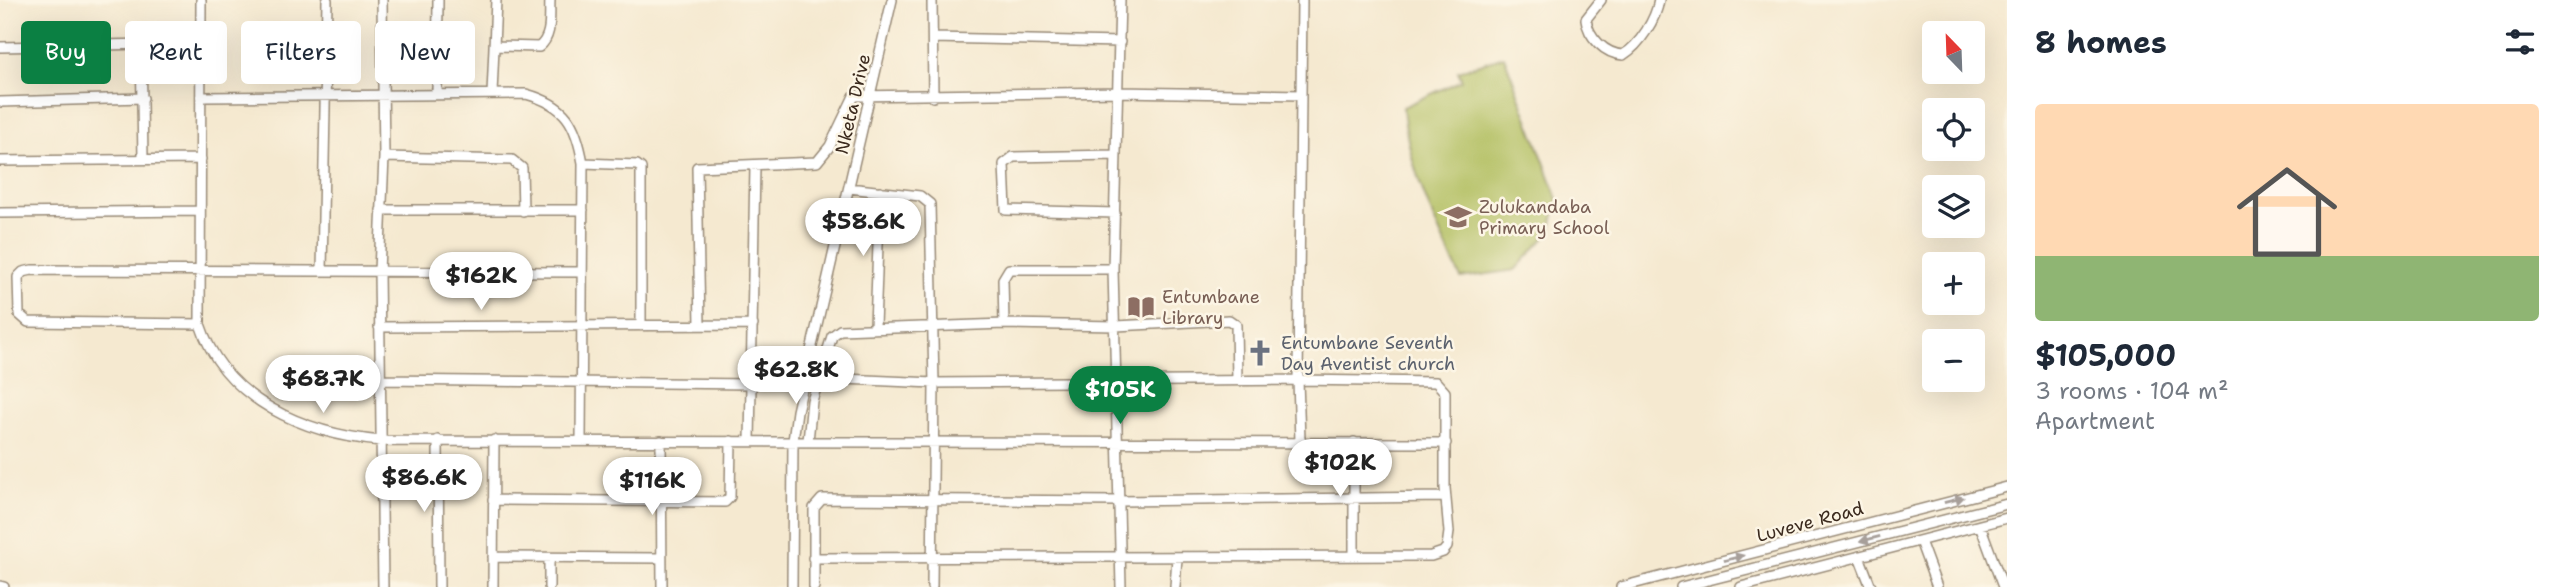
<!DOCTYPE html>
<meta charset="utf-8">
<style>
body{margin:0;font-family:"Shantell Sans",sans-serif;background:#f2f2f3;color:#1f2937;height:100vh;display:flex;flex-direction:column;font-size:26px;white-space:nowrap}
*{box-sizing:border-box;margin:0}
p{font-size:23px;color:#747a83}
.icon{flex:none;width:38px;height:38px;fill:none;stroke:currentColor;stroke-width:2;stroke-linecap:round;stroke-linejoin:round}
.map{position:relative;flex:1;overflow:hidden}
.panel{display:flex;flex-direction:column;background:#fff;width:560px}
.panel>*{flex:none}
.hud{position:absolute;left:21px;top:21px;width:665px;height:63px;display:flex;gap:14px}
.needle{width:46px;rotate:337deg}
.tools{position:absolute;left:1922px;top:21px;display:grid;gap:14px}
.tools a{display:grid;place-items:center;width:63px;height:63px;border-radius:7px;background:#fff;box-shadow:0 7px 28px #0002;font-size:35px}
.price{position:absolute;translate:-50% -60px;padding:0 16px;border-radius:24px;background:#fff;color:#222;font-size:23px;line-height:46px;filter:drop-shadow(0 2px 4px #0008)}
.price::after{content:'';position:absolute;left:50%;top:42px;width:21px;height:16px;margin-left:-10px;background:inherit;clip-path:polygon(0 0,100% 0,50% 100%)}
.price.active{background:#0b8043;color:#fff}
ul{padding:0;list-style:none}
li{display:grid;align-content:center;gap:14px;height:371px;padding:0 28px}
li+li{border-top:2px solid #e0e1e3}
li span{display:grid;place-items:center;height:217px;border-radius:7px;color:#555}
li>.icon{margin-inline-start:auto}
span .icon{width:126px;height:126px;fill:#fffc;stroke-width:1}
li b{font-size:30px}
h2{display:flex;justify-content:space-between;align-items:center;height:84px;padding:0 28px;font-size:30px}
.tag{padding:0 24px;border-radius:7px;background:#fff;box-shadow:0 7px 28px #0002;font-size:24px;line-height:63px}
.tag.active{background:#0b8043;color:#fff}
main{display:flex;flex:1;min-height:0}
.map>svg:first-child{display:block}
.green{fill:#b2bf62;stroke:#767440;stroke-width:2}
.lines{fill:none;stroke-linecap:round;stroke-linejoin:round}
.minor-casing{stroke:#988a77;stroke-width:12}
.minor{stroke:#fff;stroke-width:9}
.oneway{fill:#a79f9a}
.labels{text-anchor:middle;dominant-baseline:central;stroke-width:5;stroke-linejoin:round;paint-order:stroke}
.street-label{font-size:18px;fill:#3b2a1e;stroke:#fcf5e5}
.education-label{font-size:18px;fill:#785e54;stroke:#fcf5e5;text-anchor:start}
.worship-label{font-size:18px;fill:#5b616d;stroke:#fcf5e5;text-anchor:start}
</style>
<main>
<div class="map">
<svg width="2007" height="587" viewBox="0 0 2007 587">
<rect width="100%" height="100%" fill="#fcf5e5"/>
<filter id="ink" filterUnits="userSpaceOnUse"><feTurbulence type="fractalNoise" baseFrequency=".0143" numOctaves="2"/><feDisplacementMap in="SourceGraphic" scale="14" xChannelSelector="R" yChannelSelector="G"/><feConvolveMatrix kernelMatrix="1 2 1 2 8 2 1 2 1" color-interpolation-filters="sRGB"/></filter>
<filter id="wash" filterUnits="userSpaceOnUse"><feTurbulence type="fractalNoise" baseFrequency=".00686" numOctaves="4" result="noise"/><feDisplacementMap in="SourceGraphic" scale="28" xChannelSelector="R" yChannelSelector="G"/><feGaussianBlur stdDeviation="1.57" result="paint"/><feColorMatrix in="noise" values="0 0 0 0 0 0 0 0 0 0 0 0 0 0 0 0 0 1.4 0 .05"/><feComposite in="paint" operator="in"/></filter>
<g filter="url(#wash)">
<rect width="100%" height="100%" fill="#f5e9d0"/>
<!-- green -->
<path class="green" d="M1504 56 1558 199 1550 232 1515 270 1461 278C1435 225 1408 166 1403 107L1462 80 1458 71Z"/>
</g>
<g filter="url(#ink)">
<g class="lines">
<!-- minor casing -->
<g class="minor-casing">
<path id="minor" d="M201 0 200 324C225 401 306 434 381 441L1446 443
M382 0 384 157 379 271 383 587
M932 0 933 97
M1120 0 1113 269 1121 587
M1601 0 1586 19C1588 37 1605 54 1623 55 1640 45 1656 19 1659 0
M933 38 1120 42
M141 46 143 158
M496 46 539 47C553 36 549 16 550 0
M0 47 201 43
M437 94 438 0
M492 94 496 0
M203 97 526 94C566 105 576 123 583 163L581 440
M0 102 143 98
M384 157 512 160 522 168 523 211
M0 161 201 159
M583 163 637 165 641 168V326
M849 188 920 196 930 204 934 383 932 587
M381 210H583
M0 213 199 211
M1115 213 1006 210 1004 164 1013 157 1115 155
M322 271 327 0
M200 324 28 322 19 314 18 277 23 272 32 270 582 272
M1004 324 1003 279 1009 269H1113
M700 325 697 167 817 162 830 146 854 96 1119 92 1301 95
M875 326 880 191
M379 327 753 325
M381 380 751 384
M438 440 439 587
M661 441 662 587
M750 441 755 166
M808 441 812 401 832 336 840 330 1004 324 1116 326 1229 320 1236 325 1237 380
M1300 441 1298 380 1302 0
M1354 442V556
M493 500 725 502 730 497 731 441
M1980 525 2003 587
M1920 541 1937 587
M1859 556 1871 587
M493 557 661 558
M813 558 1431 556 1443 552 1447 547 1449 532 1445 488V392L1436 382 1298 380 934 383 821 378
M0 586 4 587
M493 587 494 440
M549 587V558
M792 587 793 441 797 411 892 0
M814 587V508L822 499 1119 501 1445 497
M1175 587 1177 557
M1621 587 2007 487
M1681 587 2007 504
M1741 587 2007 518"/>
</g>
<!-- minor -->
<use href="#minor" class="minor"/>
</g>
<!-- one-way arrows -->
<defs><path id="oneway-solid" d="M-6-.8H1V-3.2L6.5 0L1 3.2V.8H-6Z" transform="scale(1.75)"/></defs>
<g class="oneway">
<use href="#oneway-solid" transform="translate(1954 500) rotate(-15)"/>
<use href="#oneway-solid" transform="translate(1870 539) rotate(166)"/>
<use href="#oneway-solid" transform="translate(1734 558) rotate(-15)"/>
</g>
</g>
<!-- icons -->
<defs>
<g id="school-bare" transform="scale(2.1)"><path d="M0-5L7-2L0 1L-7-2ZM-4 1L0 2.5L4 1V4Q0 6-4 4Z" fill="#8d6e63" stroke="#fcf5e5" stroke-width="2.5" paint-order="stroke"/></g>
<g id="library-bare" transform="scale(2.1)"><path d="M-6-4Q-3-5.5-.7-3.5V5Q-3 3-6 4ZM6-4Q3-5.5 .7-3.5V5Q3 3 6 4Z" fill="#8d6e63" stroke="#fcf5e5" stroke-width="2.5" paint-order="stroke"/></g>
<g id="church-bare" transform="scale(2.1)"><path d="M-1.2-6h2.4v3.5h3.3v2.4h-3.3V6h-2.4V-.1h-3.3v-2.4h3.3Z" fill="#6b7280" stroke="#fcf5e5" stroke-width="2.5" paint-order="stroke"/></g>
</defs>
<g fill-rule="evenodd">
<use href="#school-bare" x="1458" y="217"/>
<use href="#library-bare" x="1141" y="307"/>
<use href="#church-bare" x="1260" y="353"/>
</g>
<g class="labels">
<!-- street labels -->
<g class="street-label">
<text transform="translate(853 104) rotate(-77)">Nketa Drive</text>
<text transform="translate(1810 522) rotate(-15)">Luveve Road</text>
</g>
<!-- education labels -->
<g class="education-label">
<text x="1479" y="207">Zulukandaba<tspan x="1479" dy="21">Primary School</tspan></text>
<text x="1162" y="297">Entumbane<tspan x="1162" dy="21">Library</tspan></text>
</g>
<!-- worship labels -->
<g class="worship-label">
<text x="1281" y="343">Entumbane Seventh<tspan x="1281" dy="21">Day Aventist church</tspan></text>
</g>
</g>
</svg>
<div class="tools">
<a><svg class="needle" viewBox="-14 -14 28 28"><path d="M0-13l5 13h-10z" fill="#e53935"/><path d="M0 13l5-13h-10z" fill="#747a83"/></svg></a>
<a><svg class="icon" aria-label="locate" viewBox="0 0 24 24"><circle cx="12" cy="12" r="6"/><path d="M12 2v4M12 18v4M2 12h4M18 12h4"/></svg></a>
<a><svg class="icon" aria-label="layers" viewBox="0 0 24 24"><path d="M12 4l9 5-9 5-9-5zM3 14l9 5 9-5"/></svg></a>
<a>+</a>
<a>−</a>
</div>
<b class="price" style="left:863px;top:258px">$58.6K</b>
<b class="price" style="left:481px;top:312px">$162K</b>
<b class="price" style="left:796px;top:406px">$62.8K</b>
<b class="price" style="left:323px;top:415px">$68.7K</b>
<b class="price active" style="left:1120px;top:426px">$105K</b>
<b class="price" style="left:1340px;top:499px">$102K</b>
<b class="price" style="left:424px;top:514px">$86.6K</b>
<b class="price" style="left:652px;top:517px">$116K</b>
<div class="hud">
<a class="tag active">Buy</a>
<a class="tag">Rent</a>
<a class="tag">Filters</a>
<a class="tag">New</a>
</div>
</div>
<section class="panel">
<h2>8 homes<svg class="icon" aria-label="filters" viewBox="0 0 24 24"><path d="M4 7h16M4 17h16"/><circle cx="9" cy="7" r="2"/><circle cx="15" cy="17" r="2"/></svg></h2>
<ul>
<li><span style="background:linear-gradient(#ffd9b3 70%,#8fb573 0)"><svg class="icon" aria-label="home" viewBox="0 0 24 24"><path d="M3 11l9-7 9 7M6 9v11h12V9"/></svg></span><div><b>$105,000</b><p>3 rooms · 104 m²</p><p>Apartment</p></div></li>
</ul>
</section>
</main>
